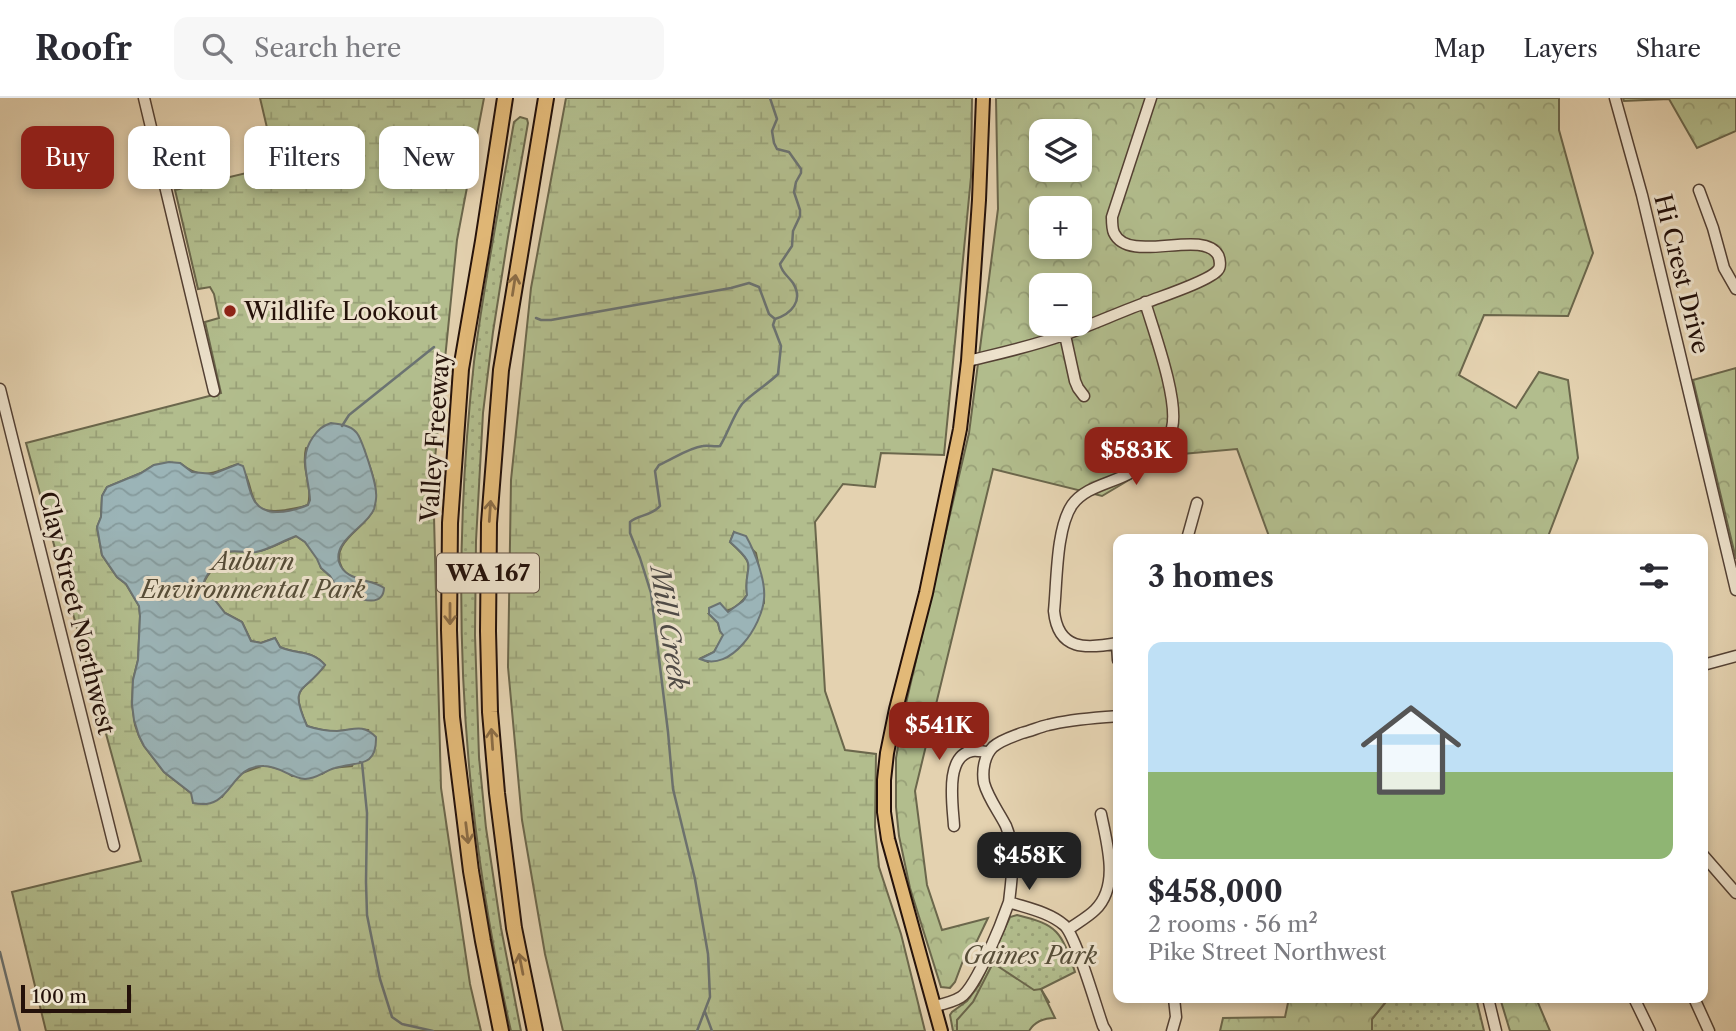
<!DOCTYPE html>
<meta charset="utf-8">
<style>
body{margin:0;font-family:"Libre Caslon Text",serif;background:#f7f7f7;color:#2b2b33;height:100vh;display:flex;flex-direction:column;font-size:26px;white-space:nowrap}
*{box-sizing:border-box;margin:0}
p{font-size:23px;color:#7c7c81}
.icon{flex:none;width:38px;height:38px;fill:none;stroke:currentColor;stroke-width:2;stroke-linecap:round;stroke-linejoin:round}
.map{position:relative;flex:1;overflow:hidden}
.panel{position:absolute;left:1113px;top:436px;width:595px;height:469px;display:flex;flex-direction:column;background:#fff;border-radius:14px;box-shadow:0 4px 10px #0003}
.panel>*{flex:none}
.hud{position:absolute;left:21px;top:28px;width:665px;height:63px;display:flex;gap:14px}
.tools{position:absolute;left:1029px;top:21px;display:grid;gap:14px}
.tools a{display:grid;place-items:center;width:63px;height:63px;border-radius:14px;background:#fff;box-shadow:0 4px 10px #0003;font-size:35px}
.scale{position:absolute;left:21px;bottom:18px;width:110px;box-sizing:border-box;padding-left:7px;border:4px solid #24110a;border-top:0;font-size:19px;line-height:24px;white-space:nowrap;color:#24110a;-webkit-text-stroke:5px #ede2cc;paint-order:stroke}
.price{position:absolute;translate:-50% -60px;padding:0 16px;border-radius:14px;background:#8f2418;color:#fff;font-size:23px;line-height:46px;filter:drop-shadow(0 2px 4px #0008)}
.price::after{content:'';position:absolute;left:50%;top:42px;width:21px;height:16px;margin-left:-10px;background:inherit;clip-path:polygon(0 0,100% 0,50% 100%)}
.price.current{background:#222;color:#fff}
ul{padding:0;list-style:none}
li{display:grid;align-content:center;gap:14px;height:371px;padding:0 35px}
li span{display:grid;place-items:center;height:217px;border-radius:14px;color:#555}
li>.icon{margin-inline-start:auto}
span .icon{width:126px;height:126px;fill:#fffc;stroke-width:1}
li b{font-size:30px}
h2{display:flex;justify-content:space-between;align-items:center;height:84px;padding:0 35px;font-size:30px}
.chip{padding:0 24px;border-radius:14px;background:#fff;box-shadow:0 4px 10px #0003;font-size:24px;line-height:63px}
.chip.current{background:#8f2418;color:#fff}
header{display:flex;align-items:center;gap:42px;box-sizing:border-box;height:98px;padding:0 35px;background:#fff;border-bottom:2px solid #e1e1e2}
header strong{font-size:33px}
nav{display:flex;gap:38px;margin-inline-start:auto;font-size:24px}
.search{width:490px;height:63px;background:#f7f7f7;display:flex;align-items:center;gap:18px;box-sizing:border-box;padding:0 24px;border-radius:14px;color:#7c7c81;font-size:26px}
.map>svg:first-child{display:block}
.grass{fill:url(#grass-dots);stroke:#6b674c;stroke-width:2}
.forest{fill:url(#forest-crowns);stroke:#6b674c;stroke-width:2;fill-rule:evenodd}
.wetland{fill:url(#wetland-marsh);stroke:#6b674c;stroke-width:2;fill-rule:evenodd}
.water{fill:url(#water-waves);stroke:#6b7372;stroke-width:2}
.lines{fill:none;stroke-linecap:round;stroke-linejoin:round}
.stream{stroke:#6b7372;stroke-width:2.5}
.minor-casing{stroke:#544134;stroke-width:13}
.major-casing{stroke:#24110a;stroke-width:16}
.highway-casing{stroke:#24110a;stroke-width:18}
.minor{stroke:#ede2cc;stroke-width:10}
.major{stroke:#e2b978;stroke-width:12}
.highway{stroke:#e2b978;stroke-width:14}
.oneway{stroke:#8c6d46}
.poi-dot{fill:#8f2418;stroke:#ede2cc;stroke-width:2.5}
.labels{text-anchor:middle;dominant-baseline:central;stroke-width:6;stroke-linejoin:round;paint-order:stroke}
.shield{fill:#ede2cc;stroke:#605044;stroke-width:2}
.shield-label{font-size:23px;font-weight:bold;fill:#24110a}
.street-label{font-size:24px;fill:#24110a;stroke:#ede2cc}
.poi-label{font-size:24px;fill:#24110a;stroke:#ede2cc;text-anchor:start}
.park-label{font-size:24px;font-style:italic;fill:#564d38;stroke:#ede2cc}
.water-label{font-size:26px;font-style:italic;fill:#4e4a47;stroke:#ede2cc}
</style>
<header>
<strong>Roofr</strong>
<div class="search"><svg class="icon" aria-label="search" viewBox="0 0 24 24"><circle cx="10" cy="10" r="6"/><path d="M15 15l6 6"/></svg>Search here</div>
<nav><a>Map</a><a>Layers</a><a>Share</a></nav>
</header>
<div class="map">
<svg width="1736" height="933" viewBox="0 0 1736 933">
<defs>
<pattern id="grass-dots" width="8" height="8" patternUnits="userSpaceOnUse" patternTransform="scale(1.75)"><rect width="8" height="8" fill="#b2bd8d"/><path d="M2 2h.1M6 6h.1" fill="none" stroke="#99a178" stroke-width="1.8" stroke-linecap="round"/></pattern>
<pattern id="forest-crowns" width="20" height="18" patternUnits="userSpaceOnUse" patternTransform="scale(1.75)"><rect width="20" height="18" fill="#b2bd8d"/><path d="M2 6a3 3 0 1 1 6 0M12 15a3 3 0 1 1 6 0" fill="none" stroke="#99a178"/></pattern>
<pattern id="wetland-marsh" width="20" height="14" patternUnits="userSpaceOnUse" patternTransform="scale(1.75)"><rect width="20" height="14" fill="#b2bd8d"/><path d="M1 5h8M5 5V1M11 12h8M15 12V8" fill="none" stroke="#99a178"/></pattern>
<pattern id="water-waves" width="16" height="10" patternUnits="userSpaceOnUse" patternTransform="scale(1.75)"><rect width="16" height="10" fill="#9bb4b7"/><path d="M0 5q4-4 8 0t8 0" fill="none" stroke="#859a9c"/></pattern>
</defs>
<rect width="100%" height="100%" fill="#e4d2b0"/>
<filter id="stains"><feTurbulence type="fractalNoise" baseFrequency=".00286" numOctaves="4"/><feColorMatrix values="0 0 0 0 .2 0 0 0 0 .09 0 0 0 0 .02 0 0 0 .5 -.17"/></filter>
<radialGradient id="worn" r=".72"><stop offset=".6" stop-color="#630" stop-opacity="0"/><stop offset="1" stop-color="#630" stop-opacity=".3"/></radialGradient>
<!-- grass -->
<path class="grass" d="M520 19 527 21 528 25 508 139 493 234 483 315 476 443 475 537 479 659 486 730 501 830 521 933H511C461 714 449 488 474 264 484 184 500 104 514 24Z
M1017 817C1059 827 1061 834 1075 874L1041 891 1049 904 994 933H953L950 917 952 914 967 903 979 887 1010 819Z
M1389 900H1476L1484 933H1372V921Z"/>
<!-- forest -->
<path class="forest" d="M996 0H1559V32L1593 155 1568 218 1484 217 1459 277 1516 310 1539 274 1568 282 1578 360 1549 436 1551 441H1270L1237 351 1171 357 1102 398 993 371 915 693 927 787 942 832 988 820 976 845 964 860 955 884 950 890 941 889 910 790 899 738 896 709V660L904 614 969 335 998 111ZM1041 33H1080V72H1041ZM1041 110H1080V149H1041ZM1041 187H1080V226H1041Z
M1623 0H1736V33L1697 50 1669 1 1624 3Z
M1736 270V461L1693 282Z
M1289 900H1389L1372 921V933H1220L1223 920 1285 919Z
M1500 900H1536L1550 933H1510Z"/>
<!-- wetland -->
<path class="wetland" d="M260 0H484L457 142 433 380 441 690 470 886 481 933H46L12 794 141 763 26 345 221 295 205 224 219 220 214 196 210 189 198 191 175 92 276 68ZM359 339C366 360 382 390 373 412 366 430 328 445 342 470 348 480 364 484 375 485L349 498 340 495 330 478 321 470 318 461 305 444 296 438C284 443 273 450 260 453 248 455 238 452 226 454 219 467 207 473 203 487L225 515 242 524 251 543 261 545 275 540 280 549C297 557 311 551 325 567 304 596 288 585 307 628 316 631 327 634 338 633 349 632 357 630 368 632L352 668 331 670 322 676 292 678 284 672 264 667 242 675 228 690 222 699 191 695 164 674 144 648 139 638 135 627 132 606 133 582 138 562 140 518 139 508 126 486 117 479 102 457 97 429 101 419 102 398 107 389 141 375 154 367 180 365C203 384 214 374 238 366 241 370 246 375 247 380 254 398 251 414 276 413 288 412 297 411 308 407 313 388 301 372 306 350Z
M566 0H972L971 79 944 357 881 355 875 389 843 386 815 424 825 593 845 652 876 656 875 729 879 769 901 836 925 933H563L545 856 522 722 508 569 511 382 531 190ZM734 434 756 455 764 495V505L708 564 701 560 714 554 724 537 720 533 718 525 709 516C727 514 736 512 747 497 743 465 761 472 730 444Z
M993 865 1034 892 1041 891 1055 920C1044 920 1035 923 1029 933H957V922L973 904Z"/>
<!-- water -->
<path class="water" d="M331 325C339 326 350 327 356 334 362 340 376 385 376 395 377 400 375 407 374 411 368 428 333 442 339 464 345 484 371 480 384 490 383 513 353 498 340 495L330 478 321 470 317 461 305 444 296 438C282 443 271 451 256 454 246 455 237 452 226 454 219 466 206 473 203 487L225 515 242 524 251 543 261 545 275 540 280 549C297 557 311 551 325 567 304 596 288 585 307 628 316 631 327 633 337 633 354 632 362 625 376 639 377 671 356 663 335 670 324 673 317 681 305 681 290 680 280 668 264 668 228 667 233 714 193 705L191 695 164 674 144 648 139 638 134 622 132 606 133 582 138 562 140 518 139 508 126 486 117 479 102 457 97 429 101 419 102 398 107 389 141 375 154 367 169 364 180 365 192 374 213 376 238 366 243 368C247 378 248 390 253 400 262 421 291 414 308 407L310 402C309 379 298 360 313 339 318 332 322 328 331 325Z
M734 434 746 438C755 454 766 483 764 501 762 527 731 575 700 561L714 554 723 537 720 533 718 525 709 516V510L720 505 728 514 743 503 747 497C743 465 761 471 730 444Z"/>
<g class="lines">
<!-- stream -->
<path class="stream" d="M536 220 541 222H551L731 190 749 185 759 189 769 216 775 221
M342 328 349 317 434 249
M360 664 362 665 367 715 366 784 367 817 380 881 392 919 402 926 433 933
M0 854 20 933
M705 914 712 933
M697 933 710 899 708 856 695 781 673 691 668 634 651 495 640 460 630 435V424C639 416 650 419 660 408L655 373 659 367C673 361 688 350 703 348 709 347 714 349 720 348 728 335 733 318 742 306 752 295 767 287 778 276L781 248 773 227 775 221C791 216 804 203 793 185 788 178 782 175 780 166L792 148 793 133 800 118V112L794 94 796 84 801 75V71L789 54 777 51 774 45 772 33 777 21 770 0"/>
<!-- minor casing -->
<g class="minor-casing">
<path id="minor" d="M144 0 214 293
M1615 0 1642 97 1736 492
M1699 92 1713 130 1724 170 1736 191
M1065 237 1075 283 1078 290 1084 298
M968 263C1001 255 1034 248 1066 236 1094 226 1122 213 1150 203 1163 198 1211 182 1218 172 1221 169 1220 161 1218 157 1202 130 1129 167 1114 135 1112 131 1112 124 1112 119L1151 0
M0 291 114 748
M1187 441 1197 405
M1117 545 1118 562
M1118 545C1086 551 1058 553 1054 513 1057 484 1056 431 1072 407 1085 389 1109 386 1128 376 1142 369 1168 346 1172 330 1179 302 1154 234 1145 204
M1703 567 1736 558
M954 728C953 708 944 658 972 653 977 652 984 654 989 654
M1703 757 1736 795
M1069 831C1077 825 1088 819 1095 812 1120 788 1107 746 1101 716
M1488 900 1496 933
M1634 900 1650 933
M1694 900 1709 933
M935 908C944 906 953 904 961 899 977 888 1002 824 1009 804
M1106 933 1103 928C1096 909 1076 837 1064 827 1049 814 1027 810 1009 804 1012 779 1016 752 1006 728 999 714 988 700 984 685 982 673 984 658 993 649 1001 642 1012 639 1022 635 1031 633 1039 629 1048 627 1071 621 1095 620 1118 618
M1172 933 1176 919 1174 900"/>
</g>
<!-- major casing -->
<g class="major-casing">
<path id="major" d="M941 933 888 741 884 714V682L887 655 896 611 926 495 960 331 968 263 979 102 983 0"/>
</g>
<!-- highway casing -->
<g class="highway-casing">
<path id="highway" d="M501 933 483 843 471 773 452 619 449 532 450 425 461 271 483 143 505 0
M535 933 514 830 497 695 490 614 488 533 489 425 501 272 546 0"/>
</g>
<!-- minor -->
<use href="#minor" class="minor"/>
<!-- major -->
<use href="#major" class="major"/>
<!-- highway -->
<use href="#highway" class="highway"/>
</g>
<!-- one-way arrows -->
<defs><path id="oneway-shaft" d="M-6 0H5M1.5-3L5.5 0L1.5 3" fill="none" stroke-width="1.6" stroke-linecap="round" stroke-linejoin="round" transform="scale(1.75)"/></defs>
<g class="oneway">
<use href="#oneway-shaft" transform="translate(514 187) rotate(-81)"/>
<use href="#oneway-shaft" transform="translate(490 413) rotate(-86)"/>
<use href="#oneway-shaft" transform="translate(450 516) rotate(90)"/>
<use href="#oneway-shaft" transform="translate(492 641) rotate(-94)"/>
<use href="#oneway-shaft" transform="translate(467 735) rotate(83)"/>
<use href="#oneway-shaft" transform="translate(521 866) rotate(-101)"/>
</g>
<!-- markers -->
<circle class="poi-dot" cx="230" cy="213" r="7"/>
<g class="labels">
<!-- shield labels -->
<rect class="shield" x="437" y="455.5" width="102" height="39" rx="5"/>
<g class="shield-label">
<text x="488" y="475">WA 167</text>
</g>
<!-- street labels -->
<g class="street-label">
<text transform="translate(1682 176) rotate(76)">Hi Crest Drive</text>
<text transform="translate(435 339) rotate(-86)">Valley Freeway</text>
<text transform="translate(77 515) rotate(76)">Clay Street Northwest</text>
</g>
<!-- poi labels -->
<g class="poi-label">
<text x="244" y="213">Wildlife Lookout</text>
</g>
<!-- park labels -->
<g class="park-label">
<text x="253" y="463">Auburn<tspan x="253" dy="28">Environmental Park</tspan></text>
<text x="1030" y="857">Gaines Park</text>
</g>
<!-- water labels -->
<g class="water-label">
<text transform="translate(669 530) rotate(81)">Mill Creek</text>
</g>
</g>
<rect width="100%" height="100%" filter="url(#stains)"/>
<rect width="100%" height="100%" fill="url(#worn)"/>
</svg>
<div class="tools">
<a><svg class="icon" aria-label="layers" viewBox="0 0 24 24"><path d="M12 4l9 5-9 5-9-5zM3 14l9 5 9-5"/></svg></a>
<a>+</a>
<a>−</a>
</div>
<div class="scale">100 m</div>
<b class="price" style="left:1136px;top:389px">$583K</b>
<b class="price" style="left:939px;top:664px">$541K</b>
<b class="price current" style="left:1029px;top:794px">$458K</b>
<div class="hud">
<a class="chip current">Buy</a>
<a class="chip">Rent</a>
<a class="chip">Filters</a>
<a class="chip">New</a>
</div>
<section class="panel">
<h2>3 homes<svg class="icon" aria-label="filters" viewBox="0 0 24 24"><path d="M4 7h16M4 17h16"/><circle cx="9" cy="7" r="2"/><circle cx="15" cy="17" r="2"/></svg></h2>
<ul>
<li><span style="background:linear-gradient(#bfe0f5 60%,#8fb573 0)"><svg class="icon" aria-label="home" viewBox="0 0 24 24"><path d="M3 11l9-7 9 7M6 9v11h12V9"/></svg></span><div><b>$458,000</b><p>2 rooms · 56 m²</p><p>Pike Street Northwest</p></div></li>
</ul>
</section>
</div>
